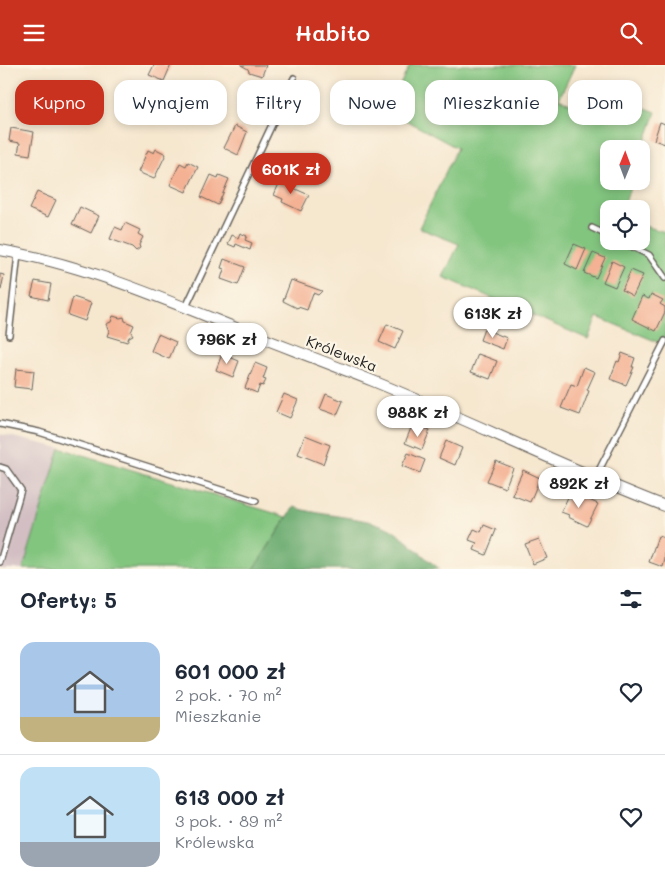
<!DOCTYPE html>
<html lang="pl">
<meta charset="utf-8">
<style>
body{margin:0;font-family:Mali,sans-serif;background:#f2f2f3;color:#1f2937;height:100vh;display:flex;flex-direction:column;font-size:19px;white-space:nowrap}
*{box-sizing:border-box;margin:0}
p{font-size:16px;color:#747a83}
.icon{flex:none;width:28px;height:28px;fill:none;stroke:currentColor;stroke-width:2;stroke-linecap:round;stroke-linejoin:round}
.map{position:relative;height:504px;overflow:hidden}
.side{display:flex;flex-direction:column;background:#fff;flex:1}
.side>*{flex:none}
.guide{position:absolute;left:15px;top:15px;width:635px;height:45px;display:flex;gap:10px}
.needle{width:32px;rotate:1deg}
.fabs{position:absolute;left:600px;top:75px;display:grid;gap:10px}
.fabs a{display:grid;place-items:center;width:50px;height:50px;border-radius:10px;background:#fff;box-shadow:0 2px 8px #0003;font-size:25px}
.price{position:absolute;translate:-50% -42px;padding:0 11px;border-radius:18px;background:#fff;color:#222;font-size:16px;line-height:32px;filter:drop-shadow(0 1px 2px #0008)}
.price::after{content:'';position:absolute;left:50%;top:30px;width:15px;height:11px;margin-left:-8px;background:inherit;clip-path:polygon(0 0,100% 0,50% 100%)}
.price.on{background:#c8321e;color:#fff}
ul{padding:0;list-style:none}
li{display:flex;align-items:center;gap:15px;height:125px;padding:0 20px}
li+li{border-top:1px solid #e0e1e3}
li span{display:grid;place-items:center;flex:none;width:140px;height:100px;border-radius:15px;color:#555}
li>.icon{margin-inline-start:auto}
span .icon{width:60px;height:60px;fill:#fffc;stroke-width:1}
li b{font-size:21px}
h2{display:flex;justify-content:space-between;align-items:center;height:60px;padding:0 20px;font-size:21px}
.tag{padding:0 18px;border-radius:15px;background:#fff;box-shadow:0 2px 8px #0003;font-size:18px;line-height:45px}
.tag.on{background:#c8321e;color:#fff}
header{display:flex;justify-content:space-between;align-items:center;height:65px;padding:0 20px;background:#c8321e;color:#fff;font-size:22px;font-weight:600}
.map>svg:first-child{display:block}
.industrial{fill:#d2bec3}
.green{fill:#82c57f;stroke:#4f704e}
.forest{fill:#69aa6e;stroke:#426345}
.building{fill:#f4b193}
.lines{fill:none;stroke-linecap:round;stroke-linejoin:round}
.lane-casing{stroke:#68635b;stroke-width:8}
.street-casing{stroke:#68635b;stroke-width:12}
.lane{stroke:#fff;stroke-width:5}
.street{stroke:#fff;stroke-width:10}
.labels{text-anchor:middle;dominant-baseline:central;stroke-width:4.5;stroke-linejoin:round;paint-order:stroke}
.street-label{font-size:15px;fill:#1c1c1c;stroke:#fcf5e5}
</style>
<header><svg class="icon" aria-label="menu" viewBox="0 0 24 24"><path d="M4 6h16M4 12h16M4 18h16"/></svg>Habito<svg class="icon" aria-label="search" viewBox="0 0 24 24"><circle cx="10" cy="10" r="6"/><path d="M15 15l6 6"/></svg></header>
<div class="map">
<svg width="665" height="504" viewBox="0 0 665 504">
<rect width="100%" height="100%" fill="#fcf5e5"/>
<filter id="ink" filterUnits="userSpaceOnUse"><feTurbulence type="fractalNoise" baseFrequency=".02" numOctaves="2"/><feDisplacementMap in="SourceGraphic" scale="10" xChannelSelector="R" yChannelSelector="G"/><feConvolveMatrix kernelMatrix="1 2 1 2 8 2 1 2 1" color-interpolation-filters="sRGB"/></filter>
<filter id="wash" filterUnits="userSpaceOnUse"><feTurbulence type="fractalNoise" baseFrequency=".0096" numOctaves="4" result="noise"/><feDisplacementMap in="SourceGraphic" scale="20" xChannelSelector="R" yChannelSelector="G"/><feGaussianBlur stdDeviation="1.12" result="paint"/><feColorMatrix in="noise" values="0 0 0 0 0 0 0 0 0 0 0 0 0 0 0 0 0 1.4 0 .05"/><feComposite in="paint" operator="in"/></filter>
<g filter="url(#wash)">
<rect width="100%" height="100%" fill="#f6e7cf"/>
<!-- industrial -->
<path class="industrial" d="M0 369 60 383 23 504H0Z"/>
<!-- green -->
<path class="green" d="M410 0H575L559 34 605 55 617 32 656 47 641 90V84H609V116H632L623 144H609V176H641V160L665 167V280L597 252 588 274 443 212 459 179 419 163 457 83 387 45Z
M60 383 287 452 254 504H23Z"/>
<!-- forest -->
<path class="forest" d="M294 442C322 452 369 451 392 465 409 476 423 492 440 504H254Z"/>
<g id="blocks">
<!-- building -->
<path class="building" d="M154 0H171L164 16 149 10Z
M241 0H266L262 11 249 7 248 4Z
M594 19 613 29 610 35 605 33 599 44 585 37Z
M660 57 665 59V79L654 75Z
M235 61 247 67 238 90 224 83Z
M11 63 34 67 30 90 18 88 20 78 9 76Z
M156 84 166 89 154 114 138 107 148 85 154 88Z
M188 97 198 102 186 127 170 120 180 98 186 101Z
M211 110 218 113 219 110 229 114 218 140 201 132Z
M282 112 293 117 291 122 309 130 301 146 282 137 283 134 274 130Z
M37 127 56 135 48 152 29 144Z
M80 142 99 151 91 168 72 159Z
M125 158 140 165 138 169 143 172 139 180 140 183 136 186 132 182 110 174 115 162 122 165Z
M240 168 247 171 245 175 252 178 250 185 236 179 235 182 228 179 232 170 238 173Z
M574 179 586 184 577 205 565 199Z
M593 188 605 193 596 213 584 208Z
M224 194 245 202 238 220 221 214 224 204 221 203Z
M612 196 624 202 615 222 603 217Z
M631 205 643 210 633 231 622 225Z
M0 209 4 210 1 225H0Z
M291 215 322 226 318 230 313 228 307 245 298 242 297 243 283 236Z
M35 216 51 219 48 235 31 231Z
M651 229 663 235 660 239 665 242V247L656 266 632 254 642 231 649 234Z
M73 232 91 238 85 256 68 250Z
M113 251 120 253 124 252 125 256 134 260 131 267 133 270 129 272 127 277 107 271 109 266 106 259 111 257Z
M387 259 403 266 395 284 379 277Z
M484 264 507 273 503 284 480 275Z
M158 269 176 277 169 294 151 286Z
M622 288 635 293 632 302H634L626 320 610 314 617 296 619 297Z
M222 289 239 296 233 312 216 305Z
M478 289 497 296 490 314 471 307Z
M255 298 267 303 263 314 266 315 263 321 260 320 257 328 245 323Z
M584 302 595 307 587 325 589 326 580 350 561 343 571 319 577 321Z
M16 304 34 306 32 324 14 322Z
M284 329 298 335 290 353 276 347Z
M326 329 343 336 337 350 320 344Z
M421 362 430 365 422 385 405 378 411 363 419 366Z
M305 370 330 380 323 399 298 389Z
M446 376 462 383 455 400 439 393Z
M408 388 425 395 420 408 402 401Z
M496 396 513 403 505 423 487 416Z
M523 405 540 413 530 437 512 430Z
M570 428 577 432 578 430 598 439 587 461 568 452 569 450 561 447Z
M484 460 496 465 486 490 474 485 477 478 469 475 474 464 481 467Z
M658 471 665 473V494L663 502 649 497Z
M539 474 547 493 533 499 525 479Z"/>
</g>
</g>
<g filter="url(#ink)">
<use href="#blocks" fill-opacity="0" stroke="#68635b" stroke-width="1"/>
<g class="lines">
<!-- lane casing -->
<g class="lane-casing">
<path id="lane" d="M592 163 609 171
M620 176 649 190 665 213
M186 242 294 13
M9 270 18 189
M0 359 39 367 256 436
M0 402 6 404 21 425 0 497
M595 413 665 276"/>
</g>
<!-- street casing -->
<g class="street-casing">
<path id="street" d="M0 185C82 199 159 232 236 263 282 281 328 298 373 316 471 356 566 403 665 441"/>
</g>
<!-- lane -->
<use href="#lane" class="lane"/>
<!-- street -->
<use href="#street" class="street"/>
</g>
</g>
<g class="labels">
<!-- street labels -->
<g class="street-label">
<text transform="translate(342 288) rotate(21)">Królewska</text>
</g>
</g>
</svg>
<div class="fabs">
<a><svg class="needle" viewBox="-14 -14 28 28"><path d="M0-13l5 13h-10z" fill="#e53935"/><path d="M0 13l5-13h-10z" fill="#747a83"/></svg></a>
<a><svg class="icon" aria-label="locate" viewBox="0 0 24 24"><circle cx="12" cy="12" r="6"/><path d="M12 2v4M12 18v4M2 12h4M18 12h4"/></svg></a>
</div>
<b class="price on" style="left:291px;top:130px">601K zł</b>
<b class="price" style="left:493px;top:274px">613K zł</b>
<b class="price" style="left:227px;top:300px">796K zł</b>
<b class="price" style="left:418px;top:373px">988K zł</b>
<b class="price" style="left:579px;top:444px">892K zł</b>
<div class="guide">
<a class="tag on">Kupno</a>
<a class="tag">Wynajem</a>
<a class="tag">Filtry</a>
<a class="tag">Nowe</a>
<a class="tag">Mieszkanie</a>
<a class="tag">Dom</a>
</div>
</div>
<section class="side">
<h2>Oferty: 5<svg class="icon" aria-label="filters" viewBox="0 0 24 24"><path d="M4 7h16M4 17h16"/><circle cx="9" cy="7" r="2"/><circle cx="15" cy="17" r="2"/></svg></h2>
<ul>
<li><span style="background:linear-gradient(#a9c7e8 75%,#c2b280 0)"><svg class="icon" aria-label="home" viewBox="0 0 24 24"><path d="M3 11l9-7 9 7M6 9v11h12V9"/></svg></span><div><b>601 000 zł</b><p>2 pok. · 70 m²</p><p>Mieszkanie</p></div><svg class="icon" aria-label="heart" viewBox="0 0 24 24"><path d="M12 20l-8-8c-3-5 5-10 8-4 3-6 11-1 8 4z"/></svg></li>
<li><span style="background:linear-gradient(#bfe0f5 75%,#9aa5b1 0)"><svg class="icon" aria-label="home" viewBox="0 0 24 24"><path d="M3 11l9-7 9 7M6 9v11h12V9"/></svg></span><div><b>613 000 zł</b><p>3 pok. · 89 m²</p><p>Królewska</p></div><svg class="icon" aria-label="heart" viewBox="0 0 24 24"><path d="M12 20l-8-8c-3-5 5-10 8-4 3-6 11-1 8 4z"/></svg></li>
</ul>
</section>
